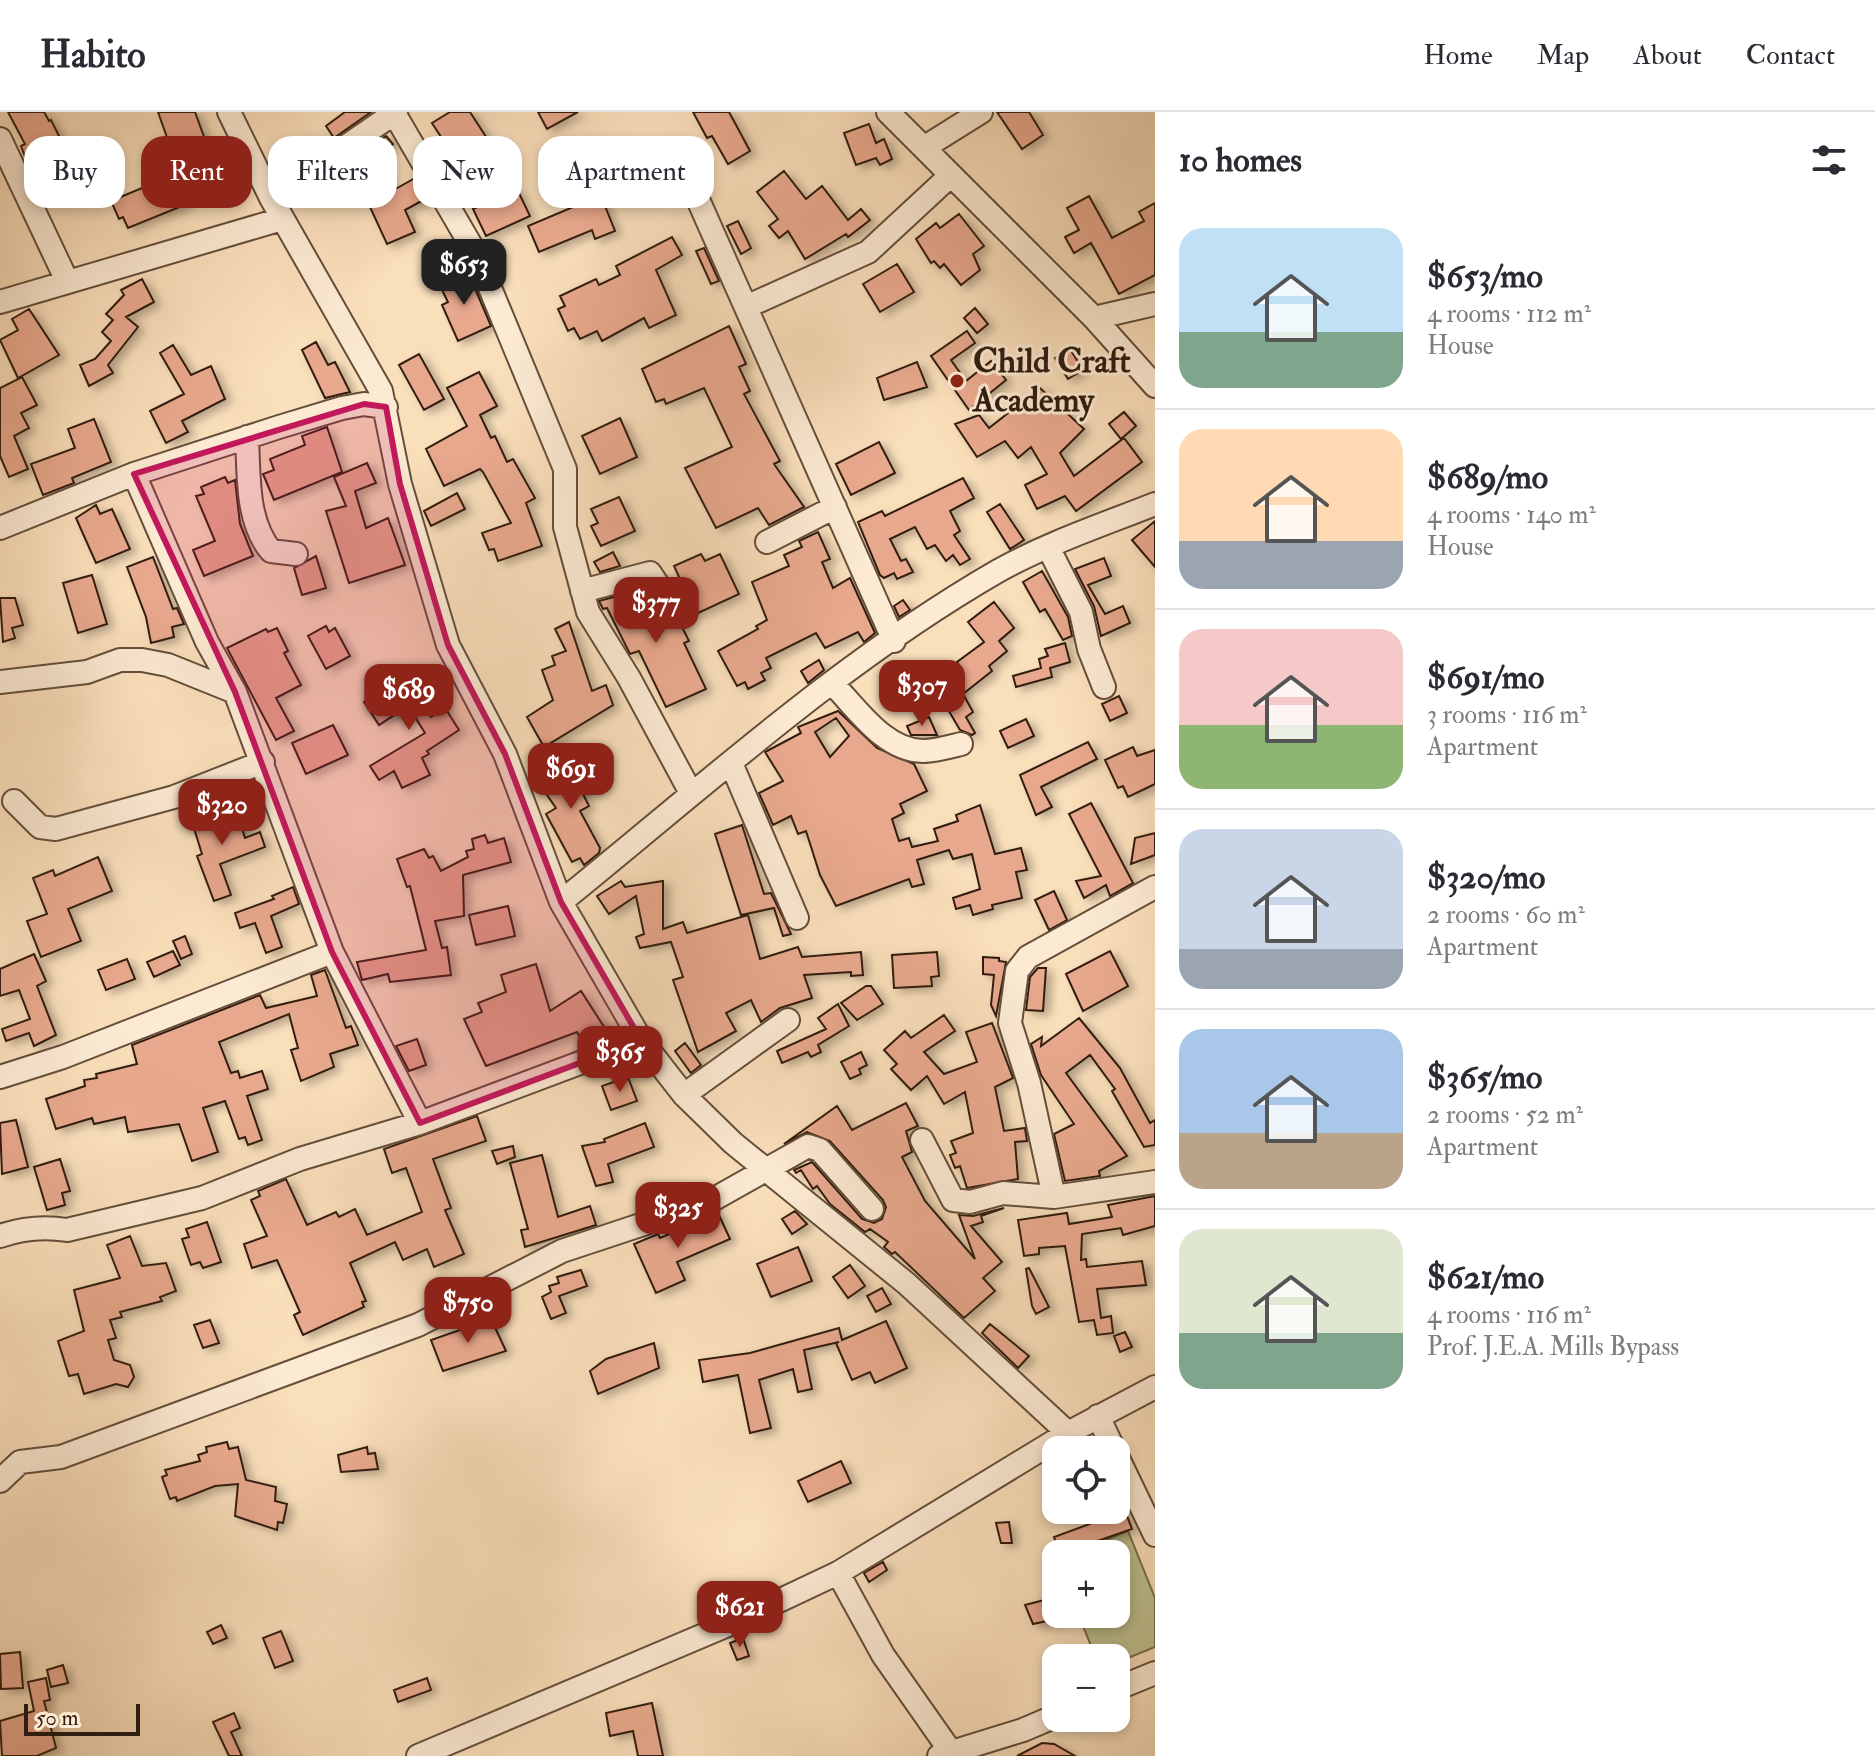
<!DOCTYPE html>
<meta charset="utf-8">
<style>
body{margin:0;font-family:"IM FELL Double Pica",serif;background:#f7f7f7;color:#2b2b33;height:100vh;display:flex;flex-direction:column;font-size:30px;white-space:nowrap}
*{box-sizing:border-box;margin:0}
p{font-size:26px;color:#7c7c81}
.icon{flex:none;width:44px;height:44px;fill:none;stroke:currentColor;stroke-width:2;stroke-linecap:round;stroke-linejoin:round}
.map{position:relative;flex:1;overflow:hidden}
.sheet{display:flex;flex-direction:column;background:#fff;width:720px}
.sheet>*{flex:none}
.top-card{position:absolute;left:24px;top:24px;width:760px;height:72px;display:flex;gap:16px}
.fabs{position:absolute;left:1042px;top:1324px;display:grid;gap:16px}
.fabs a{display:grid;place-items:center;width:88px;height:88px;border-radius:16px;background:#fff;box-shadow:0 4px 12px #0003;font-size:40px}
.scale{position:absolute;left:24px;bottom:20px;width:116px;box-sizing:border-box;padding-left:8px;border:4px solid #321e10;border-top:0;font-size:22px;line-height:28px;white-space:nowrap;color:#321e10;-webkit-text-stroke:6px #fcead3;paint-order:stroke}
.price{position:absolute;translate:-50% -68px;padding:0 18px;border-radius:16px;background:#8f2418;color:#fff;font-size:26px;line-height:52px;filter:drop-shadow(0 2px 4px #0008)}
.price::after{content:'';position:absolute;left:50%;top:48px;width:24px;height:18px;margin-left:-12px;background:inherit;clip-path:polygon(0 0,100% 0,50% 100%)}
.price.on{background:#222;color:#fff}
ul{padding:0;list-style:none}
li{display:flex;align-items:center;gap:24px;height:200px;padding:0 24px}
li+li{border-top:2px solid #e1e1e2}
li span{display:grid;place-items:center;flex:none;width:224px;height:160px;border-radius:24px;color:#555}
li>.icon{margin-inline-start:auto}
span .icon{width:96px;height:96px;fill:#fffc;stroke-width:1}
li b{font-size:34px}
h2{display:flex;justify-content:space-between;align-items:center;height:96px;padding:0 24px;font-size:34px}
.chip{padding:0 28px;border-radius:24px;background:#fff;box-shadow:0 4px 12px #0003;font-size:28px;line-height:72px}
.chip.on{background:#8f2418;color:#fff}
header{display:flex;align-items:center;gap:48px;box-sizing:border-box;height:112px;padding:0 40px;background:#fff;border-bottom:2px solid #e1e1e2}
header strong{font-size:38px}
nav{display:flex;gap:44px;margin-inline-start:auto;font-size:28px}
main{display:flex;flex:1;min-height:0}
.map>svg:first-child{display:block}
.green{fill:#bfc190;stroke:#787050;stroke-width:2}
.building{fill:#e8a88d;stroke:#321e10;stroke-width:2;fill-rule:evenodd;filter:url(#shadow)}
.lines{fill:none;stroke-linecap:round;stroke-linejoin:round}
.minor-casing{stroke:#644e3b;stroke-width:26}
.minor{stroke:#fcead3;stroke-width:22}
.marked{fill:#c2185b;fill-opacity:0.2;stroke:#c2185b;stroke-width:6;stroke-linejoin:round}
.poi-dot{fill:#8f2418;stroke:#fcead3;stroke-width:3}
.labels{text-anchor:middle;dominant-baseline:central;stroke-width:6;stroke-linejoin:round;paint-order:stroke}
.poi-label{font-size:34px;font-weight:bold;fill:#321e10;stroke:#fcead3;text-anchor:start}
</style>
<header>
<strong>Habito</strong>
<nav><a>Home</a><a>Map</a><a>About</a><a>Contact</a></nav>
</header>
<main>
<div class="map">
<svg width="1155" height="1644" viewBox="0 0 1155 1644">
<defs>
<filter id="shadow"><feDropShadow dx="6" dy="3.5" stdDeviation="4" flood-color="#0004"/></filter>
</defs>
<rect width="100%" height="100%" fill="#fadfbb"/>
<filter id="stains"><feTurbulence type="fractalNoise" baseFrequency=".0025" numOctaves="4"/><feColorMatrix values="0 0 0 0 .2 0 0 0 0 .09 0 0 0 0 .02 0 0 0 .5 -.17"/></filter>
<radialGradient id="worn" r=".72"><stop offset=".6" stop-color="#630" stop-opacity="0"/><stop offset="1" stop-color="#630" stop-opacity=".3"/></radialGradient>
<!-- green -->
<path class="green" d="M1128 1419 1155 1486V1535L1116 1551V1546H1096L1078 1502H1116V1442H1070Z"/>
<!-- building -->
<path class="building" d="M8 0H44L49 9 51 8 69 44 63 46 67 53 44 64 39 54 30 58 21 34 25 32Z
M158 0H195L208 36 175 48Z
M345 0H371L334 26 326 14Z
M450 0H470L488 28 456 48 432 11Z
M538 0H578L547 17Z
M693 0H729L750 39 728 52 712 24 707 26Z
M997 0H1029L1043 23 1022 37Z
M869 12 876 31 884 27 892 47 880 53 876 46 856 53 844 21Z
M386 24 393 32 375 45 369 36Z
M224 31 234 53 224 58 213 36Z
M693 40 700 57 654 78 647 61Z
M375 48 392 79 415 66 427 86 405 98 415 120 387 132 365 84 361 86 354 74 335 87 322 70 334 62 338 68Z
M784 59 806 87 822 74 848 108 861 97 870 108 848 125 846 122 805 147 788 119 779 126 769 114 778 107 757 80Z
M175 62 187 92 128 116 123 105 119 107 111 89Z
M598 66 603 77 599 79 615 119 595 127 592 118 539 140 528 114 585 90 578 75Z
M517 77 530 104 486 124 473 97Z
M1089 84 1112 126 1144 109 1139 100 1155 91V163L1119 182 1091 131 1074 141 1065 125 1079 118 1067 96Z
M959 102 984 134 973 142 980 158 961 173 944 152 940 156 934 149 931 151 916 127 936 111 940 116Z
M738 109 751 136 741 142 727 114Z
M672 125 682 143 656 158 676 203 649 216 644 206 602 229 597 219 580 227 574 216 568 219 558 197 565 194 560 184 596 167 599 173 620 163 616 154Z
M704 136 719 169 711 172 696 139Z
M897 152 914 180 880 200 863 172Z
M468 160 491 214 458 229 442 193 448 190 440 174Z
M142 167 154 190 126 205 138 215 108 253 113 261 89 274 80 253 95 247 111 229 102 220 113 208 106 202 124 183 121 178Z
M975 196 988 212 977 221 964 206Z
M29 197 59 243 18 266 0 228 18 218 12 207Z
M729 214 746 252 739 255 750 279 744 282 780 349 774 352 804 395 769 413 758 396 716 416 685 356 732 335 704 276 666 292 664 287 656 290 642 257Z
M967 219 975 231 951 248 966 269 991 249 1006 268 969 298 931 244Z
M316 230 328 253 335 250 350 280 325 286 302 238Z
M173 233 191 263 211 254 225 287 182 309 188 320 166 331 150 299 184 282 160 241Z
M1070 237 1083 258 1068 267 1055 246Z
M419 242 444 287 424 298 399 253Z
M917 250 927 275 884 288 877 266Z
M479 260 497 294 480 303 491 326 495 324 507 350 513 347 535 386 526 391 542 434 498 449 494 437 489 438 482 421 511 411 483 360 480 357 444 374 426 337 467 314 447 276Z
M22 265 37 293 21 301 29 316 14 324 28 357 9 365 0 344V276Z
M1040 276 1084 317 1060 341 1074 364 1124 326 1142 350 1076 399 1065 384 1037 397 1025 373 1047 362 1031 335 1018 346 1005 329 977 345 955 312 979 303 989 316Z
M1124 300 1136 314 1121 327 1109 312Z
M620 306 637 345 600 362 582 324Z
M94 307 111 350 72 366 74 371 43 383 31 352 75 336 68 317Z
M327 315 342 360 274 388 263 362 274 358 270 347 305 333 302 324Z
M879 330 895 361 851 383 836 352Z
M367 351 376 371 355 379 366 416 388 406 405 453 349 471 326 399 346 394 334 365Z
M225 365 228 371 235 368 240 412 253 444 204 464 193 438 215 429 196 384 204 382 201 375Z
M963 366 974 386 950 399 960 419 954 423 970 447 960 453 953 443 946 449 935 433 927 437 915 415 890 427 901 449 906 447 913 460 897 467 894 461 884 466 880 463 858 410 882 399 885 404Z
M457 381 465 397 431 414 424 399Z
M619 385 635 419 601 434 591 414 598 411 591 397Z
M1000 392 1024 428 1010 437 987 400Z
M96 393 100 402 112 397 130 437 96 451 76 406Z
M1155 409V455L1132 428Z
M818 420 830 447 822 450 833 476 850 466 875 521 864 530 858 520 825 536 816 521 766 546 771 556 761 561 765 568 748 577 745 570 737 574 718 539 758 517 756 514 767 508 752 470 789 454 784 443 802 435 799 429Z
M613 440 620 454 600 460 594 450Z
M701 442 705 449 720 442 739 482 696 502 674 454Z
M316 444 326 476 302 483 294 456Z
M153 445 173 497 177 496 184 512 172 515 174 525 151 531 146 505 127 455Z
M1104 446 1111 464 1088 473 1105 502 1123 494 1130 511 1101 524 1094 494 1075 457Z
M1042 459 1068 505 1072 524 1063 528 1045 497 1040 500 1023 470Z
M92 463 107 512 78 521 63 471Z
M644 477 666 510 671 515H682L689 529 684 531 706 577 666 595 639 539 630 542 607 496 603 497 599 489Z
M0 486H15L23 513 12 516 15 526 3 530Z
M903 488 910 498 899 505 894 494Z
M994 490 1014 516 999 529 1007 539 989 554 992 559 963 582 973 600 966 605 975 621 972 623 960 618 936 577 962 557 957 550 984 530 968 510Z
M569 510 592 579 606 573 613 593 544 635 527 605 553 588 542 558 555 553 552 544 566 539 555 517Z
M326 514 329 520 335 516 350 544 326 557 308 524Z
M277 516 288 539 284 541 301 573 276 586 294 619 276 628 227 536 266 517 268 520Z
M1065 531 1070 550 1050 556 1052 565 1016 575 1013 564 1041 556 1039 547 1048 544 1045 537Z
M819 548 824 558 808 571 801 559Z
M403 563 431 605 445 596 459 618 427 639 429 642 422 646 430 663 402 676 394 659 379 668 370 654 425 621 408 594 379 613 364 590Z
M1119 584 1127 601 1110 609 1102 592Z
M838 599 877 636 914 652 927 679 900 692 904 701 892 707 899 729 909 726 912 735 938 729 934 717 958 709 956 703 980 693 995 742 1021 736 1027 758 1016 760 1022 786 992 793 993 797 973 803 970 793 956 797 953 786 980 777 972 742 953 747 949 738 917 748 924 772 912 775 909 767 836 794 820 763 806 719 798 722 791 704 773 713 759 681 783 669 765 640 801 621 798 615ZM836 606 849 624 830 645 815 620Z
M929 605 937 623H911L907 614Z
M1026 607 1034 624 1008 636 1000 619Z
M333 613 348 643 306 662 292 631Z
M1088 630 1097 647 1041 675 1052 695 1036 703 1020 663Z
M1133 635 1137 644 1155 638V672L1128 685 1123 674 1118 676 1105 648Z
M572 645 590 672 581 678 589 694 580 699 600 736 599 741 584 753 580 746 572 750 546 702 556 696 542 676 548 671 544 665Z
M1091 691 1133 771 1110 784 1106 773 1084 786 1076 769 1101 764 1069 702Z
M235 695 245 726 260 720 265 735 220 752 231 783 214 789 197 744 202 742 192 710Z
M742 713 764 782 771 781 791 822 783 824 774 796 741 803 715 722Z
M1155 721V743L1131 752 1135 726Z
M485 723 488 731 504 726 511 750 463 763 464 804 435 809 442 836 447 835 451 863 390 870 388 862 362 868 357 850 426 838 410 774 407 775 397 747 424 737 429 746 433 744 441 759 468 745 466 739 474 737 472 727Z
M98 745 112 779 68 797 81 829 41 845 27 809 47 802 33 766 53 758 55 764Z
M621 769 625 775 663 769V817L683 810 687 821 748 803 760 847 798 835 802 845 861 840 863 863 851 864V860L804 863 812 886 780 896 761 910 751 888 726 901 736 919 698 940 673 868 683 865 671 830 640 836 636 825 644 822 636 784 609 802 597 784Z
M293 775 299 792 271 804 282 835 266 841 255 811 240 816 235 801 274 787 272 784Z
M1054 779 1067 808 1049 818 1035 788Z
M508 794 515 824 476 833 469 803Z
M185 824 192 842 181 847 173 829Z
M173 839 180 853 154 865 147 850Z
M1110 839 1128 874 1083 899 1066 862Z
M937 840 939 864 931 865 932 874 894 876 892 843Z
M34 842 46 869 37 874 56 923 34 934 29 921 6 929 2 917 30 907 19 878 0 884V857Z
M983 845 999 846V849L1006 850 996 904 991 893 994 863 983 862Z
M127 847 135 867 106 878 98 858Z
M536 852 550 899 581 879 606 918 584 932 577 920 486 954 464 907 482 900 478 891 506 880 501 863Z
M1038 856H1046L1043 899 1026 898 1030 865Z
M325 858 346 916 351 914 358 933 330 942 334 955 301 969 291 938 298 936 289 902 219 930 231 961 238 959 240 966 262 959 268 977 247 984 262 1028 248 1033 245 1025 239 1027 225 989 203 996 218 1040 192 1049 179 1012 128 1020 125 1005 94 1012 92 1006 56 1017 46 987 85 974 84 968 97 966 96 962 137 952 132 933 260 883 266 896 317 884 311 863Z
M866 874H871L883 892 857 908 841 891Z
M838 892 849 914 818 933 821 940 811 945 808 940 782 951 777 939 826 917 818 906Z
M944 903 955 919 924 940 944 962 977 950 966 920 992 911 1013 966 995 975 1004 1019 1025 1016 1027 1029 1015 1030 1018 1067 967 1076 960 1054 955 1056 950 1043 956 1041 951 1029 973 1021 965 980 944 992 927 964 911 978 891 957 897 952 884 938 905 919 911 926Z
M1079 906 1120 956 1150 1011 1155 1008V1033L1144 1035 1112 979 1115 977 1090 943 1066 961 1127 1044 1099 1059 1100 1064 1065 1069 1054 1022 1074 1012 1041 963 1031 932 1042 925 1041 934Z
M417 927 426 953 409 959 396 934Z
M685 931 701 953 691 961 675 939Z
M861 940 867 953 859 957 861 962 850 967 841 950Z
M628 965 637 989 611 998 602 974Z
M906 991 918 1014 906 1019 912 1040 902 1045 925 1089 975 1147 959 1103 973 1104 1004 1096 981 1104 983 1110 971 1114 1002 1150 983 1166 995 1179 964 1206 895 1140 892 1142 884 1135 888 1130 870 1117 865 1120 830 1092 817 1074 813 1077 801 1058 796 1061 794 1058 812 1050 862 1107 874 1111 882 1107 886 1095 883 1088 830 1029 807 1020 784 1032 837 994 852 1018Z
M477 1004 486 1029 433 1047 451 1096 445 1098 464 1142 434 1155 427 1137 403 1148 395 1130 350 1151 366 1189 362 1190 364 1195 303 1223 294 1203 300 1200 277 1148 252 1156 244 1132 267 1124 251 1088 260 1084 258 1079 286 1067 307 1113 336 1100 339 1105 355 1097 367 1123 422 1100 406 1056 392 1061 384 1037Z
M16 1008 28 1055 2 1062 0 1011Z
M645 1011 654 1035 608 1052 613 1070 596 1074 582 1034 605 1030 604 1027Z
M513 1034 515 1045 497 1052 492 1039Z
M542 1043 558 1105 590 1094 596 1113 525 1135 521 1118 528 1117 510 1051Z
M60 1047 70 1079 62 1081 65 1093 47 1098 34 1055Z
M1155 1084V1114L1123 1123 1121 1116 1082 1122 1081 1148 1086 1147 1087 1155 1142 1149 1146 1173 1097 1177 1101 1206 1111 1204 1113 1221 1097 1223 1094 1208 1079 1210 1065 1134 1039 1136V1142L1024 1144 1018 1108 1067 1101 1069 1112 1112 1105 1108 1093Z
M795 1099 807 1112 792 1122 782 1107Z
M718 1101 730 1127 677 1150 685 1168 656 1181 634 1132 658 1122 660 1126Z
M207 1110 221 1150 203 1156 200 1150 191 1153 182 1127 189 1125 186 1117Z
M130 1124 142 1154 166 1151 176 1179 160 1185 162 1189 120 1200 122 1205 110 1208 116 1226 108 1228 114 1248 130 1253 134 1265 128 1275 116 1272 84 1282 78 1262 69 1264 58 1229 84 1219 74 1178 120 1166 107 1133Z
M798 1135 812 1169 771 1185 757 1152Z
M850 1153 865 1174 848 1186 833 1165Z
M1029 1156 1049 1195 1036 1202 1032 1194 1026 1157Z
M581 1158 587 1174 559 1184 566 1201 551 1207 542 1185 551 1180 549 1174 559 1171 557 1165Z
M882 1176 891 1192 876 1200 867 1184Z
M491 1207 506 1239 443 1259 431 1228Z
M210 1208 219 1231 203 1236 194 1213Z
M886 1209 907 1256 875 1271 870 1260 852 1268 836 1231 839 1230 804 1238 812 1277 798 1280 793 1257 759 1268 771 1316 750 1321 738 1263 703 1270 699 1248 750 1241 839 1216 842 1228Z
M990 1212 1029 1244 1018 1256 982 1221Z
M1125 1220 1132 1235 1120 1240 1114 1224Z
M654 1231 659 1256 598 1282 590 1259 606 1247Z
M227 1330 229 1337 238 1335 246 1368 276 1375 275 1389 287 1392 283 1411 278 1410 277 1418 235 1404 238 1372 215 1374 177 1389 176 1385 170 1387 162 1365 167 1363 165 1358 200 1349 198 1343 207 1340 206 1335Z
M367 1335 368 1342 375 1341 378 1357 341 1360 338 1343Z
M841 1349 851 1371 808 1390 798 1369Z
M1125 1399 1132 1417 1060 1442 1054 1425Z
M1009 1410 1012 1431H1001L996 1411Z
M883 1450 887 1458 869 1470 864 1461Z
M1056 1485V1507L1033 1512 1025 1493Z
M221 1513 227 1526 213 1532 207 1520Z
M281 1519 293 1549 275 1556 263 1526Z
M743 1526 749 1544 737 1548 730 1531Z
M20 1540 23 1576 1 1577 0 1542Z
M63 1553 68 1571 51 1575 47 1558Z
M46 1566 50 1588 44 1589 56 1636 37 1644H2L0 1609 34 1599 28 1570Z
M427 1566 431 1578 398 1590 394 1578Z
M652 1591 663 1644H638L633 1619 610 1624 606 1601Z
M234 1601 240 1616 231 1620 242 1644H229L213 1610Z
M1042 1631 1054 1632 1075 1644H1017Z"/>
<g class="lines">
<!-- minor casing -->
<g class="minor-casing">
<path id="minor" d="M229 0 271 86 381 279 400 372 448 533 505 642 561 790 641 928 684 983 733 1031 907 1172 1068 1321
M888 0 1094 206 1155 274
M394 1 476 142 565 357V415L588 500 629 566 691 681
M0 27 67 169
M925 35 981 0
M696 83 894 529
M271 86 396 0
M0 190 282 107
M748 194 868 140 950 64
M1094 206 1155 192
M247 325C249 363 246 409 271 439L296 442
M134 362 207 530 235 580 332 840 420 1011
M0 416 134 362 279 315 342 296 364 292 386 295
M767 430 835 395
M1048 435 1081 500 1089 537 1104 575
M582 479 650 461 677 502
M0 570 87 560 120 548H142L168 553 235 580
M833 572C857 597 885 639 923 639 935 639 949 635 961 632
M731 651 797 806
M14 689 40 715 56 717 174 685 263 650
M561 790C702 676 840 550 998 459 1048 431 1102 413 1155 392
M0 965 63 945 332 840
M684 983 788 908
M922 1028 953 1088 970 1090 1003 1081 1054 1085 1029 971 1010 911 1017 859 1028 845 1155 775
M1054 1085 1155 1070
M0 1124C23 1116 43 1114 67 1118L202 1086 300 1047 420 1011 641 928
M1098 1304 1114 1338
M1116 1342 1155 1423
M0 1369 20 1350 61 1345 418 1213 562 1139 707 1091 808 1034 820 1038 872 1097
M838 1461 883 1543 951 1640
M1116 1577 1155 1561
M418 1644 730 1512 838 1461 1068 1321 1155 1275
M939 1644 1023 1618 1056 1604"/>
</g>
<!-- minor -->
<use href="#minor" class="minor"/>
</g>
<!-- marked area -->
<path class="marked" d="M364 292 386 295 400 372 448 533 505 642 561 790 641 928 420 1011 332 840 235 580 134 362Z"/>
<!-- markers -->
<circle class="poi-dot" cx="957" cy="269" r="8"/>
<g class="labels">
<!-- poi labels -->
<g class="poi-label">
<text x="973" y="249">Child Craft<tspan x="973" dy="39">Academy</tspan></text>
</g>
</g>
<rect width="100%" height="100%" filter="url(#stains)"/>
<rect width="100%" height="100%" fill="url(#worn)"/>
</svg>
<div class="fabs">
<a><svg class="icon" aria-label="locate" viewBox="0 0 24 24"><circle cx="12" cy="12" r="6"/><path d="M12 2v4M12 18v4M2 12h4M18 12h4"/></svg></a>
<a>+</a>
<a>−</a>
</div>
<div class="scale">50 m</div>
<b class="price on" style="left:464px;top:195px">$653</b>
<b class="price" style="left:656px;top:533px">$377</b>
<b class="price" style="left:922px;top:616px">$307</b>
<b class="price" style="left:409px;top:620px">$689</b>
<b class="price" style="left:571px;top:699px">$691</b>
<b class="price" style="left:222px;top:735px">$320</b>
<b class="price" style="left:620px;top:982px">$365</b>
<b class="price" style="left:678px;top:1138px">$325</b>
<b class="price" style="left:468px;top:1233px">$750</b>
<b class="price" style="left:740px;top:1537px">$621</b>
<div class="top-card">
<a class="chip">Buy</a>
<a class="chip on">Rent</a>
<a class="chip">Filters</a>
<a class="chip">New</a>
<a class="chip">Apartment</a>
</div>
</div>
<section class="sheet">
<h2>10 homes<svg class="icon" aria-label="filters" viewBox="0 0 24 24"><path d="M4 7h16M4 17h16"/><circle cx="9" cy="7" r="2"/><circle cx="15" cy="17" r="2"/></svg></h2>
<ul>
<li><span style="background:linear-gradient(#bfe0f5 65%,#7fa58c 0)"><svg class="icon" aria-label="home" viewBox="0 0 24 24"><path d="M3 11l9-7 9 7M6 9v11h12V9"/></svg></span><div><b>$653/mo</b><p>4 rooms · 112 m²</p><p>House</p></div></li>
<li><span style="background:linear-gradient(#ffd9b3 70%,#9aa5b1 0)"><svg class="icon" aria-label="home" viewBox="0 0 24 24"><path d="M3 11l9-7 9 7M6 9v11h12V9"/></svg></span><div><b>$689/mo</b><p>4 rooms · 140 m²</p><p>House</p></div></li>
<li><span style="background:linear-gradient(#f6c9c9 60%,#8fb573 0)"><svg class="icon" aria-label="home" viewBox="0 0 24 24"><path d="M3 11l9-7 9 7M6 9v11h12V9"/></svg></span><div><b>$691/mo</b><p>3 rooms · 116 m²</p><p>Apartment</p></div></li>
<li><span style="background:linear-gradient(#c9d6e8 75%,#9aa5b1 0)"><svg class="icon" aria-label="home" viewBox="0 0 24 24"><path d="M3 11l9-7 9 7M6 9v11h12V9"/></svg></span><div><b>$320/mo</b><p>2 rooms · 60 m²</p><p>Apartment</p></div></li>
<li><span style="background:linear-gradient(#a9c7e8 65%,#b9a48a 0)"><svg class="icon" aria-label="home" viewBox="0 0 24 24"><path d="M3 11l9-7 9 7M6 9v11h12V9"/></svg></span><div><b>$365/mo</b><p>2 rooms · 52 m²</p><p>Apartment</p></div></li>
<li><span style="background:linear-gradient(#dfe7d0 65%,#7fa58c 0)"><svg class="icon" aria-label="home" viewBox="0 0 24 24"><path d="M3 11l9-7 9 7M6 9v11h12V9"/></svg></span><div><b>$621/mo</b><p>4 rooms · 116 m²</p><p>Prof. J.E.A. Mills Bypass</p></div></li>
</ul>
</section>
</main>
